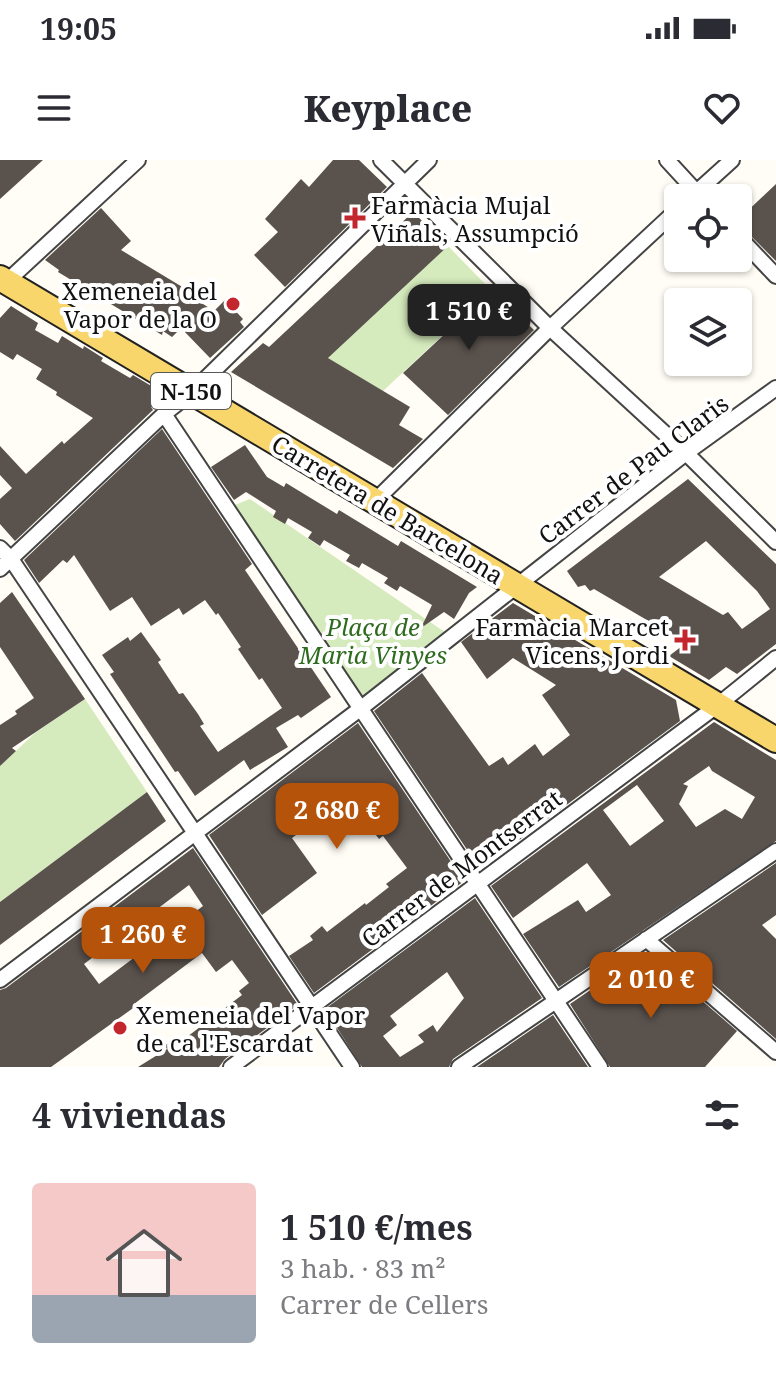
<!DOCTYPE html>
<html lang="es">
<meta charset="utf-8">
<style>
body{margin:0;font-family:"Noto Serif",serif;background:#f2f2f3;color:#2b2b33;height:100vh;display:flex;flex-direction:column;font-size:30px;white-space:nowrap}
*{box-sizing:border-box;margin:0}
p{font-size:26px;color:#7c7c81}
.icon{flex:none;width:44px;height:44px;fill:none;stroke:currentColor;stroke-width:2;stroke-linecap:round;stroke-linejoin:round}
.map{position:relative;height:907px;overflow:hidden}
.drawer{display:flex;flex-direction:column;background:#fff;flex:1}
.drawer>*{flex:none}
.buttons{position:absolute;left:664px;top:24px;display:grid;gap:16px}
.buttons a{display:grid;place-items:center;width:88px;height:88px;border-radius:8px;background:#fff;box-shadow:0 2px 6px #0004;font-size:40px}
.price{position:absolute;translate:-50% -68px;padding:0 18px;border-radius:16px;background:#b45309;color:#fff;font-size:26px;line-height:52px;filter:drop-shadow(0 2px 4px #0008)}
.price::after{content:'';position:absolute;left:50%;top:48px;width:24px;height:18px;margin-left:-12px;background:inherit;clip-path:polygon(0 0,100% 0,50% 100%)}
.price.active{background:#222;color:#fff}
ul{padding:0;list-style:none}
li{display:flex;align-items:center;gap:24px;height:200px;padding:0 32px}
li span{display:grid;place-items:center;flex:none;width:224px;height:160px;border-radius:8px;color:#555}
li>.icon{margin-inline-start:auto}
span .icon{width:96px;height:96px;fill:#fffc;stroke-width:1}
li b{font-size:34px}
h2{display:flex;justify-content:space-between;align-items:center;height:96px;padding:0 32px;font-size:34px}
.status{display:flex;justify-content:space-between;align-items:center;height:56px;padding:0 40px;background:#fff;direction:ltr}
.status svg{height:22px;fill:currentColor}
header{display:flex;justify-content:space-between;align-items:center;height:104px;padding:0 32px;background:#fff;font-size:36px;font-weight:800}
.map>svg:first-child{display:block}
.green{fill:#d5ebbd}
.building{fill:#5a524d;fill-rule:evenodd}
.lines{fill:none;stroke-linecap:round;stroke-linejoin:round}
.street-casing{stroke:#444;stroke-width:18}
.primary-casing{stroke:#222;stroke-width:28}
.street{stroke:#fff;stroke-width:14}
.primary{stroke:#f9d66b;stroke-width:24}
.poi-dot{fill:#c4262e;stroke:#fff;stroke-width:3}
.labels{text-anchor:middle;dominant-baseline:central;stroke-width:8;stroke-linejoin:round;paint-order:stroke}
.shield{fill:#fff;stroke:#585858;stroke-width:2}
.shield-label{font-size:22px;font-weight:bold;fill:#111}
.poi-label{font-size:24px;fill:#111;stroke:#fff;text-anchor:start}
.street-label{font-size:24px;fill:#111;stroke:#fff}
.park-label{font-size:24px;font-style:italic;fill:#2f6b1f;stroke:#fff}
</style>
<div class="status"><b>19:05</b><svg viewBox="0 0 49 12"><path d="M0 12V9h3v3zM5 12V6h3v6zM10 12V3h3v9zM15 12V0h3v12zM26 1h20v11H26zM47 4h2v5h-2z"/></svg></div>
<header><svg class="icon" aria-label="menu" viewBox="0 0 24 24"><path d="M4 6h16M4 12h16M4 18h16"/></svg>Keyplace<svg class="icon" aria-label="heart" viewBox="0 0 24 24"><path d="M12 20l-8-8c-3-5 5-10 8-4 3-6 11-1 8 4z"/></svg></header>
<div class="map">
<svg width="776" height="907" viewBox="0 0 776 907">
<rect width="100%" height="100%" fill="#fffdf5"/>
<!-- green -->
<path class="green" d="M448 86 491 130 383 231 328 198Z
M250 339 452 477 363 546 227 348Z
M85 539 147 632 0 742V606L35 573Z"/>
<!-- building -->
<path class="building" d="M0 0H43L0 39Z
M333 0H359L387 27 285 127 254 95 278 72 265 59 301 19 309 27Z
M776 24V101L738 63V60Z
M101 48 131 81 121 90 194 134 192 137 214 151 225 140 243 159 240 162 244 167 210 198 181 168 172 177 163 171 162 175 58 112 59 110 45 100Z
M413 52 448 86 328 198 410 247 399 265 423 279 393 308 231 212 263 183 269 187Z
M492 130 534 170 448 255 403 213Z
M11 146 38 163 35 170 58 183 62 176 83 189 84 186 103 198 101 201 130 218 133 215 153 227 151 230 162 237 151 247 153 250 15 381 0 364V339L12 328 0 315V286L26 314 62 281 64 284 93 258 56 235 57 232 36 219 42 209 17 194 13 200 0 192V158Z
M162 269 252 404 245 410 331 537 301 558 298 555 276 568 288 587 250 610 244 600 195 636 178 611 175 612 110 514 114 512 102 495 128 477 130 481 141 472 161 500 158 502 179 534 183 533 198 554 204 564 200 566 218 592 282 548 262 518 259 520 238 489 241 487 218 453 216 455 205 440 183 455 179 448 151 466 132 437 110 451 74 395 67 403 63 400 39 423 24 400Z
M245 285 267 317 284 327 286 323 337 354 339 350 398 386 401 381 477 427 469 433 454 459 444 452 421 468 432 445 400 426 397 431 384 423 388 418 362 403 359 408 346 401 350 395 324 380 320 386 308 378 312 372 288 358 285 364 273 357 276 351 246 332 234 340 211 307Z
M688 319 776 404V484L737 514 726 507 709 520 669 496 686 483 594 429 590 431 585 425 578 427 567 411ZM706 381 757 431 770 449 742 469 728 452 723 455 659 417Z
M12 432 85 539 12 588 16 591 0 606V565L17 554 15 551 34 538 0 487V443Z
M513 443 676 540 680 561 480 709 374 551 422 513 489 606 503 597 508 605 535 584 543 596 570 575 542 535 556 525 513 498 487 519 461 482Z
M714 562 776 600V681L559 827 523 774 578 740 586 752 611 735 587 703 513 758 491 726ZM709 606 712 611 755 637 742 659 725 649 696 667 679 644 688 626 683 624ZM637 625 664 661 630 686 603 650Z
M358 563 464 721 314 833 289 796 313 780 310 776 322 766 327 772 365 743 366 745 389 727 386 724 407 708 383 676 379 679 347 637 292 678 317 713 262 755 209 675Z
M147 632 166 661 0 785V742Z
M193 688 298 845 225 899 219 907H138L167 889 165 885 176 879 179 883 242 835 239 831 249 823 232 800 216 812 202 793 134 844 136 846 51 907H0V830L6 828ZM189 725 203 746 99 824 84 804Z
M776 703V755L762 765 776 779V879L663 780Z
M475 738 542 838 453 899 449 907H362L325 849ZM447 812 464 838 437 872 433 865 418 875 424 882 400 897 383 876 397 865 390 856Z
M646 792 737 871 705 907H610L570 844Z
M553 855 588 907H477Z"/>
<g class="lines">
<!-- street casing -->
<g class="street-casing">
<path id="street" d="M381 0 550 168 686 293 776 382
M667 0 702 38
M690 38 732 0
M738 76 776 116
M3 125 138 0
M164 254 600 907
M375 341 550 168 678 49
M0 388 11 399 352 907
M0 409 164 254 192 232 429 0
M646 779 776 892
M0 820 360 549 686 293 776 228
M231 907 718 545 776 498
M459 907 776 691"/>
</g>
<!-- primary casing -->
<g class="primary-casing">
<path id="primary" d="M0 118 776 580"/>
</g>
<!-- street -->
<use href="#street" class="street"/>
<!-- primary -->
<use href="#primary" class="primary"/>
</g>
<!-- markers -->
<g class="poi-dot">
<path d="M351 46h8v8h8v8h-8v8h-8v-8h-8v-8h8z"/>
<circle cx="233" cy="144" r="8"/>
<path d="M681 468h8v8h8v8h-8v8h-8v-8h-8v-8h8z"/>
<circle cx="120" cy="868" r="8"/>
</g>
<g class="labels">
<!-- shield labels -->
<rect class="shield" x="151" y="213" width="80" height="36" rx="6"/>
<g class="shield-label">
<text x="191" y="231">N-150</text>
</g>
<!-- poi labels -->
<g class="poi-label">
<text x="371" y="44">Farmàcia Mujal<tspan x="371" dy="28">Viñals, Assumpció</tspan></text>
<text x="217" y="130" text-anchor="end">Xemeneia del<tspan x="217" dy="28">Vapor de la O</tspan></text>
<text x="669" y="466" text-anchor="end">Farmàcia Marcet<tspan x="669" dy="28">Vicens, Jordi</tspan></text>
<text x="136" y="854">Xemeneia del Vapor<tspan x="136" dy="28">de ca l'Escardat</tspan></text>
</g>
<!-- street labels -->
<g class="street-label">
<text transform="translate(633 309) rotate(-37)">Carrer de Pau Claris</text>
<text transform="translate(388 349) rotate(31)">Carretera de Barcelona</text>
<text transform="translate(461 708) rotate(-37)">Carrer de Montserrat</text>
</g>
<!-- park labels -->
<g class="park-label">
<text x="373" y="466">Plaça de<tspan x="373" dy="28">Maria Vinyes</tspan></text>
</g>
</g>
</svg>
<div class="buttons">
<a><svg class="icon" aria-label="locate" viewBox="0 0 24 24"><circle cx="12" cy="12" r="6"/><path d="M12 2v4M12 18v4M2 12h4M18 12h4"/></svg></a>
<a><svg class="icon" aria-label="layers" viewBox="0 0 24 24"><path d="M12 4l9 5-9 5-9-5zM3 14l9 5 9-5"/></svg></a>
</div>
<b class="price active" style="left:469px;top:192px">1 510 €</b>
<b class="price" style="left:337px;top:691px">2 680 €</b>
<b class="price" style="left:143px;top:815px">1 260 €</b>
<b class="price" style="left:651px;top:860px">2 010 €</b>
</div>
<section class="drawer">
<h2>4 viviendas<svg class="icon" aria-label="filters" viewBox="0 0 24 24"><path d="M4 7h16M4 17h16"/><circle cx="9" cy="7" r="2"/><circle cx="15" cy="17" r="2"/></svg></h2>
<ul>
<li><span style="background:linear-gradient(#f6c9c9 70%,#9aa5b1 0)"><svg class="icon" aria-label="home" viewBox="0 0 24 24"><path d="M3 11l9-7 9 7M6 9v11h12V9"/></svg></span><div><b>1 510 €/mes</b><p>3 hab. · 83 m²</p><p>Carrer de Cellers</p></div></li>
</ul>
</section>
